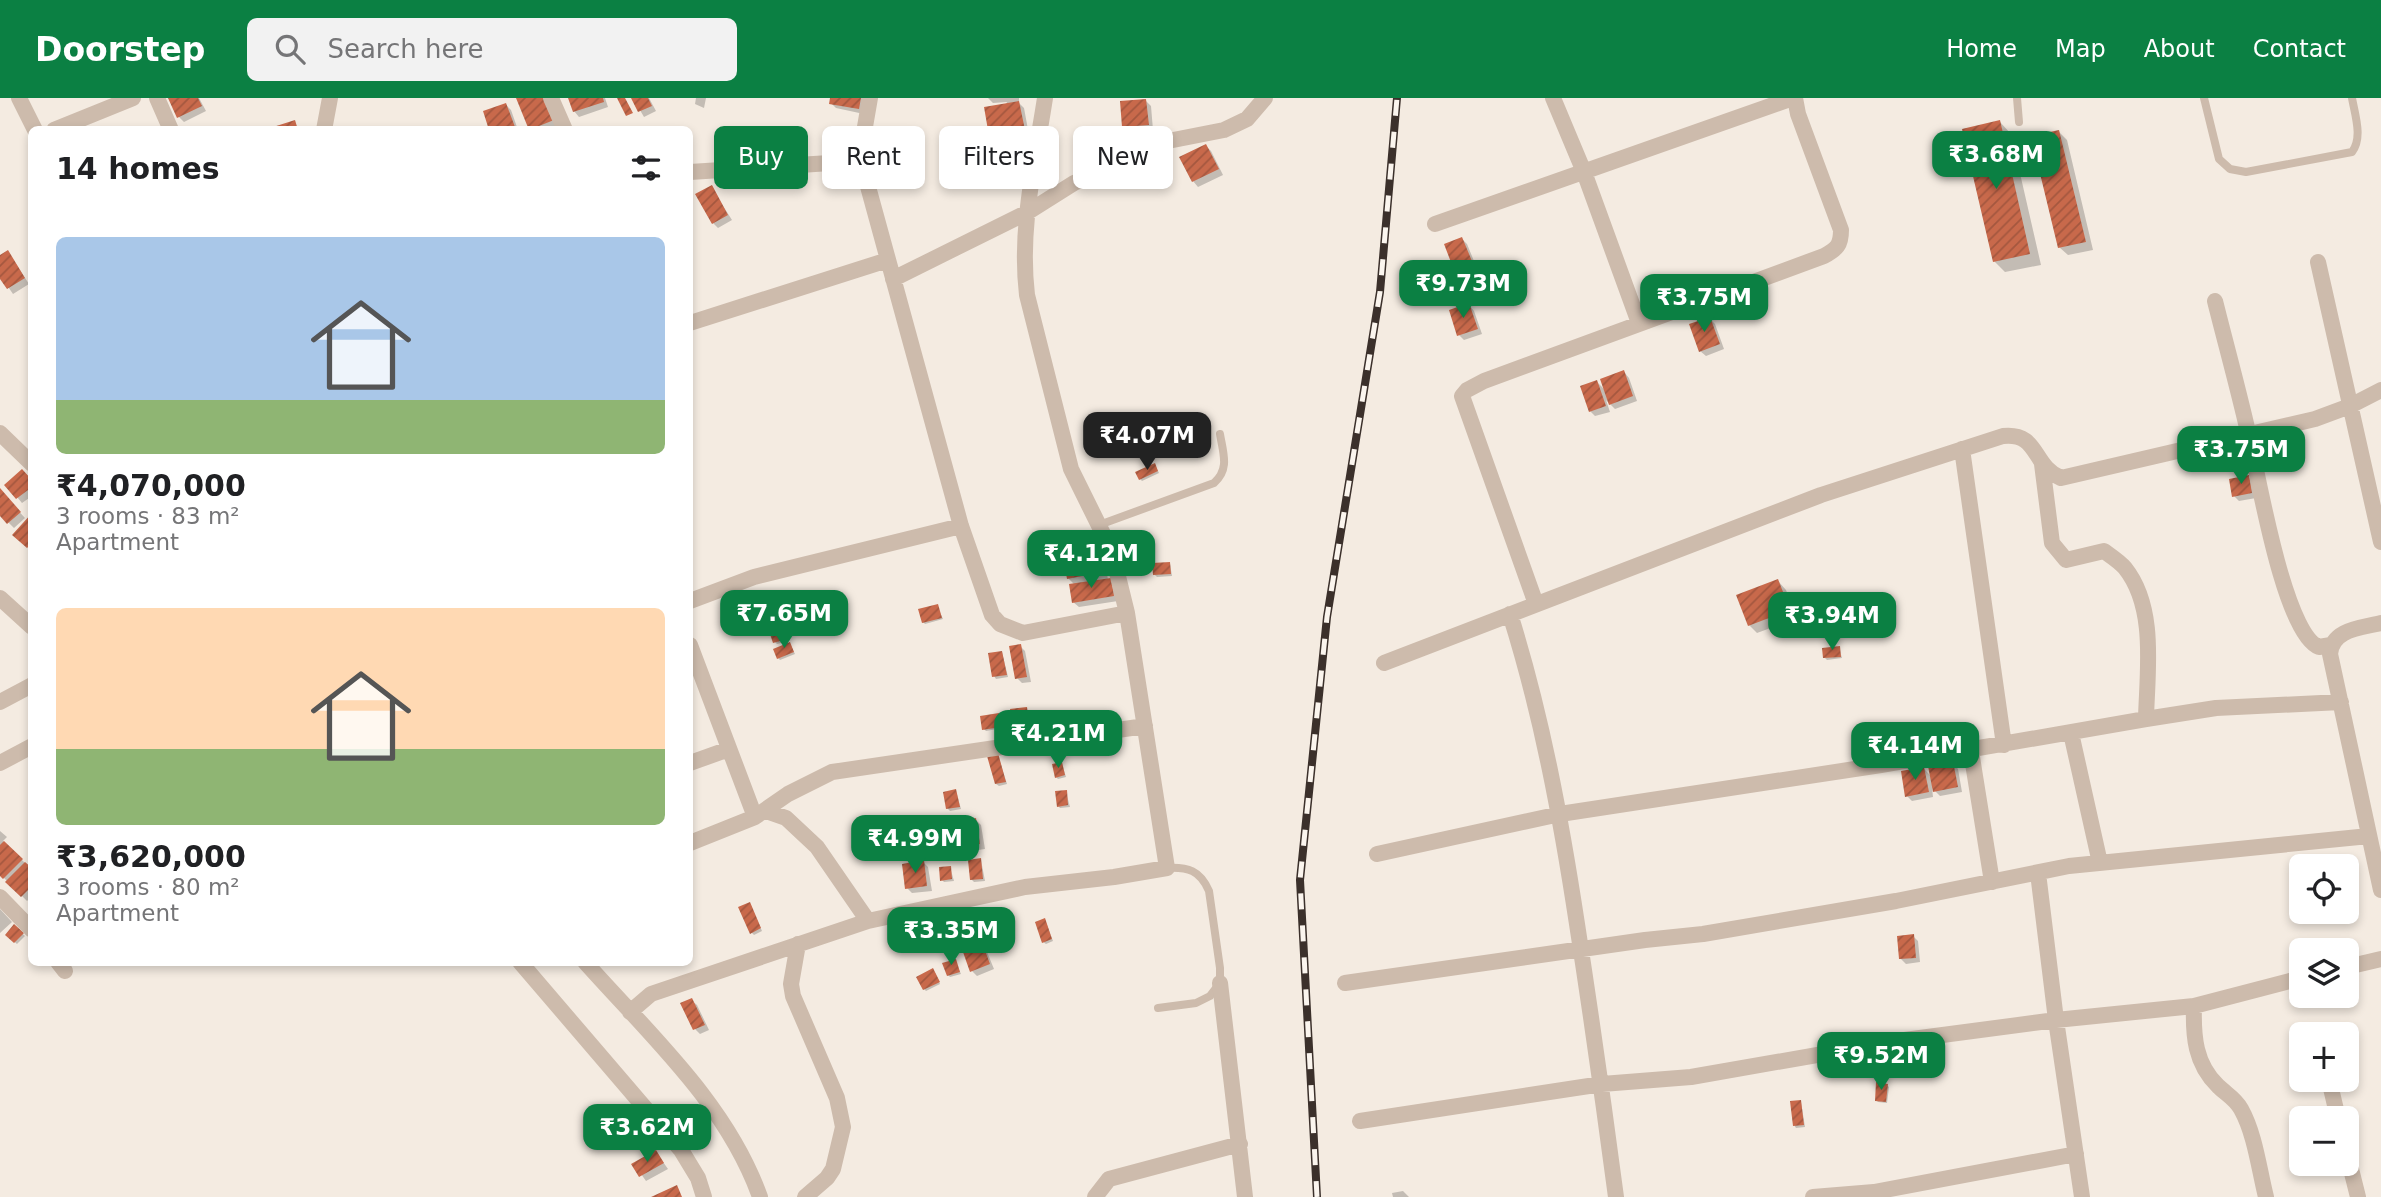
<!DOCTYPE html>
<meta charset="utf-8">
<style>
body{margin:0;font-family:"DejaVu Sans",sans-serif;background:#f2f2f2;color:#202124;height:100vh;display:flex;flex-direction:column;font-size:26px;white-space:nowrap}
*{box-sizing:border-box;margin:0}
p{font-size:23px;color:#757577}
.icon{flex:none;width:38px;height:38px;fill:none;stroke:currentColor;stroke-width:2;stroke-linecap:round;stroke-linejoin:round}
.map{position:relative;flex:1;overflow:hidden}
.details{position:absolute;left:28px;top:28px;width:665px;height:840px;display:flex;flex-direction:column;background:#fff;border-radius:10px;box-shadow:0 4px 10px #0003}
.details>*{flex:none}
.hud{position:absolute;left:714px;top:28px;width:665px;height:63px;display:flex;gap:14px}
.controls{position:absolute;left:2289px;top:756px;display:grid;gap:14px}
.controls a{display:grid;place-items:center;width:70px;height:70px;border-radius:10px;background:#fff;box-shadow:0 4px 10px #0003;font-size:35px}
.price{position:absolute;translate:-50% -60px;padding:0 16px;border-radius:14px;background:#0b8043;color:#fff;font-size:23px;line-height:46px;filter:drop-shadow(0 2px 4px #0008)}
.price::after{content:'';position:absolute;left:50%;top:42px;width:21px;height:16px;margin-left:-10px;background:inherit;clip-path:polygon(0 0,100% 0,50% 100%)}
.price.active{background:#222;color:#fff}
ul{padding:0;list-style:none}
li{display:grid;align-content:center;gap:14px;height:371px;padding:0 28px}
li span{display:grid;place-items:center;height:217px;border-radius:10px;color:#555}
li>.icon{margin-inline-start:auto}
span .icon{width:126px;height:126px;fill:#fffc;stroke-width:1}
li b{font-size:30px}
h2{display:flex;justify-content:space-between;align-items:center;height:84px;padding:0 28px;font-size:30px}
.chip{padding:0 24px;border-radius:10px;background:#fff;box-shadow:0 4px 10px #0003;font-size:24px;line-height:63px}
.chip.active{background:#0b8043;color:#fff}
header{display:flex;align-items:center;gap:42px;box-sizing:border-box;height:98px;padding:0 35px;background:#0b8043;color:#fff}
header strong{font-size:33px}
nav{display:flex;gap:38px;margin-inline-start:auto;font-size:24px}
.search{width:490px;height:63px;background:#f2f2f2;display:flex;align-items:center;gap:18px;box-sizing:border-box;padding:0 24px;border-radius:10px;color:#757577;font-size:26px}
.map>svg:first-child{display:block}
.shadow{fill:#0003}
.building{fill:url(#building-hatch)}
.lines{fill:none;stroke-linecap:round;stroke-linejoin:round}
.lane{stroke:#cdbbac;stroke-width:8}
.street{stroke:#cdbbac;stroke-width:16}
.rail-casing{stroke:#3b302b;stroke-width:8}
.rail{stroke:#fbf5ee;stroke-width:5;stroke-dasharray:16;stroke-linecap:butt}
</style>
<header>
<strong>Doorstep</strong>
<div class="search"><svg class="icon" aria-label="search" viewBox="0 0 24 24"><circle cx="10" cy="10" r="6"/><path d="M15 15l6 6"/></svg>Search here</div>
<nav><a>Home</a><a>Map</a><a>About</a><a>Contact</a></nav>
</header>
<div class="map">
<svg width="2381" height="1099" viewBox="0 0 2381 1099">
<defs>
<pattern id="building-hatch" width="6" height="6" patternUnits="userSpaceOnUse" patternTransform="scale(1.75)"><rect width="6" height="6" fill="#c8694b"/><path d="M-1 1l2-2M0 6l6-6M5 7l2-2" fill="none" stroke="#a4573f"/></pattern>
</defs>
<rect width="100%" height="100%" fill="#f4ebe1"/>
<!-- shadow -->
<path class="shadow" d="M170 0H199L206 13 184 24 179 19Z
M518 0H546L558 27 548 32 531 31Z
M570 0H605L608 9 579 19 574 13Z
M633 0H649L656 13 644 19Z
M696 0H706L704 10 695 6Z
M832 0H867L864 16 836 10 831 5Z
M988 0H1019V5L1024 10 1029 37 996 43 991 37 1007 4 993 5Z
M1145 2 1151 8 1153 32 1129 34 1124 29Z
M506 7 511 12 518 32H491Z
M2000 24 2011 36 2041 167 2005 174 1994 163Z
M2059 34 2067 42 2093 152 2068 157 2059 149Z
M1206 48 1211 53 1223 77 1198 89 1193 83Z
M711 89 732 122 718 130 713 125Z
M1462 141 1467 146 1485 190 1468 197 1463 192Z
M8 154 29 186 13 196 0 177V159Z
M1469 207 1474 213 1482 236 1464 242 1459 237Z
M1710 221 1715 226 1724 251 1706 258 1700 253Z
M1624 274 1629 280 1637 303 1615 311 1606 302 1610 314 1595 318 1590 313 1597 284 1606 293Z
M1156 369 1159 375 1142 383 1140 381Z
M2248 379 2254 384 2256 400 2239 403 2234 398Z
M32 384V398L22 405 7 387Z
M0 393 25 420 14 430 0 416Z
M1096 439 1101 444 1104 461 1098 462 1106 469 1108 482H1110L1118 503 1079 509 1073 504 1075 487 1068 480 1078 468 1070 460Z
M1170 466 1172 478 1157 479 1154 476Z
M1778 483 1786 492 1797 520 1757 535 1749 527Z
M937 508 943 521 925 526 923 524Z
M784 534 788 543 777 546 775 544Z
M790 546 795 556 780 562 778 560Z
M1020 548 1025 553 1031 584 1022 585 1017 580Z
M1839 550 1842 560 1827 562 1825 560Z
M1002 554 1008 579 996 581 994 578Z
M1026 611 1030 625 1016 627 1014 625Z
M998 617 1002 630 986 633 984 631Z
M998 657 1007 686 999 688 996 686Z
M1953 665 1958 671 1962 694 1940 698 1932 690 1933 699 1912 703 1907 698 1924 671 1932 679Z
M1062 666 1066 679 1058 681 1056 679Z
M956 693 961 711 950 713 948 711Z
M1066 694 1070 709 1060 710 1058 708Z
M976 722 981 727 985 751 971 753 966 748Z
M0 733 7 739 3 743 32 772V798L27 803 0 776Z
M920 733 923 752 912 753 910 751Z
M981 762 985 783 974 784 972 782Z
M923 764 928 769 932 793 912 795 907 790Z
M950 769 954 783 944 784 942 782Z
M751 808 762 833 754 837 752 835Z
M0 811 12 824 0 835Z
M1045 822 1053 843 1046 846 1043 844Z
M14 828 25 838 17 846 7 837Z
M1913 838 1918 843 1920 864 1906 866 1901 861Z
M982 849 987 854 994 871 977 878 972 873Z
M955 863 961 876 950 879 948 877Z
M935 875 940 886 926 893 924 891Z
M691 902 697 907 709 932 700 936 695 931Z
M1887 987 1889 989 1887 1005 1878 1004 1876 1002Z
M1801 1004 1805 1029 1796 1030 1794 1027Z
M656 1054 668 1071 646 1083 634 1066Z
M1403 1093 1409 1099H1393L1392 1095Z"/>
<!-- building -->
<path class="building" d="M168 0H198L202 8 177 20Z
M516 0H545L554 22 529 32Z
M568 0H603L604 4 573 14Z
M617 0H625L633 15 626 18Z
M631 0H648L652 8 638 14Z
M830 0H861L859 11 829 6Z
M1146 1 1149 27 1122 29 1120 3Z
M1019 3 1025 32 989 38 984 9Z
M506 5 515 29 507 32H489L483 13Z
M295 22 298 32H267V31Z
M2000 22 2030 156 1993 164 1962 31Z
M2059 32 2086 144 2058 150 2031 38Z
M1206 46 1219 71 1192 84 1179 59Z
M712 87 728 117 712 126 695 96Z
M1462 139 1481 185 1462 193 1444 146Z
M8 152 25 180 7 191 0 181V157Z
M1469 205 1478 231 1457 238 1449 212Z
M1710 219 1720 246 1699 254 1689 226Z
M1624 272 1633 298 1609 307 1600 281Z
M1597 282 1606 308 1589 314 1580 288Z
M1155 365 1158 373 1139 382 1135 374Z
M22 371 32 382V389L16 401 4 387Z
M2249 377 2252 395 2232 399 2229 381Z
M0 390 21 414 7 426 0 418Z
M32 415V445L27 450 12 437Z
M1097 437 1099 456 1068 461 1065 441Z
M1101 462 1103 474 1067 481 1065 469Z
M1170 464 1171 476 1153 477 1152 465Z
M1111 480 1114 498 1072 505 1069 486Z
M1778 481 1790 512 1748 528 1736 497Z
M938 506 942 520 922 525 918 511Z
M784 532 787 541 773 545 770 536Z
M790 544 794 554 777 561 773 551Z
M1021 546 1027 579 1015 581 1009 548Z
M1840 548 1841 559 1823 560 1822 550Z
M1002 553 1007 577 992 579 988 555Z
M1027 609 1029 624 1012 626 1010 611Z
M999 615 1001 629 982 632 980 618Z
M998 655 1006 684 995 686 987 658Z
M1953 663 1958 689 1933 694 1928 668Z
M1062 664 1065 677 1055 680 1052 666Z
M1924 669 1929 694 1905 699 1901 673Z
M956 691 960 709 946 711 943 694Z
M1067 692 1068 707 1057 709 1055 693Z
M976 720 980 746 965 749 961 723Z
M920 731 922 750 909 752 907 732Z
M4 743 23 761 3 781 0 778V747Z
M981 760 983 781 970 782 968 762Z
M924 762 927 788 905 791 902 766Z
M25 764 32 770V788L21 799 5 784Z
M951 768 952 781 940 783 939 769Z
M750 804 761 830 750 836 738 809Z
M1045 820 1052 841 1042 845 1035 824Z
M14 826 24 835 14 845 5 837Z
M1914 836 1916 860 1899 861 1897 838Z
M983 847 990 866 970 874 963 854Z
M956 861 960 874 947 878 942 865Z
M933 870 940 884 923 892 916 879Z
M692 900 705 927 693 932 680 905Z
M1876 984 1888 986 1886 1004 1875 1003Z
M1801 1002 1804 1027 1793 1028 1790 1003Z
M656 1052 664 1065 639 1079 631 1066Z
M677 1087 682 1099H651Z"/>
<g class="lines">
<!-- lane -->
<path class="lane" d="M2017 0 2019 24
M2204 0 2219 61 2230 71 2246 74 2352 54C2363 40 2355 17 2352 0
M1099 427 1214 385C1230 371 1223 355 1220 336
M1158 910 1196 905 1210 898 1220 885V870L1209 793C1200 772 1188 769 1167 770"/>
<!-- street -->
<path class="street" d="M19 0 35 32
M157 0 171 32
M551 0 565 32
M870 0 862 46 861 63 961 428 992 517 1000 526 1023 535 1127 515
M1553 0 1584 74 1639 225
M54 32 133 0
M324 32 330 0
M690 74 861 63
M1435 126 1793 0
M2318 164 2381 444
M893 181 1028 114 1074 85 1130 60 1168 43 1224 32 1247 21 1265 0
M2215 203C2226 247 2238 290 2248 334 2257 371 2284 537 2319 549L2331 547
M690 225 888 162
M0 335 32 366
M1962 351 2004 647
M2042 366 2052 445 2066 462 2104 453C2111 458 2120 464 2125 470 2157 510 2147 574 2146 621
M0 500 32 529
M690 503 754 479 961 428
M1536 506 1462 298 1467 292 1484 283 1824 158C1837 151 1841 147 1841 132L1798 16 1795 0
M1510 516C1542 618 1561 721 1577 826 1591 917 1604 1008 1616 1099
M2381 525C2361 530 2332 531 2330 556L2381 792
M690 547 755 719
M1384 565 1821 397 2003 338C2039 334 2032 368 2061 380L2315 321 2350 308 2381 292
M0 604 32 587
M2071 635 2100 765
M1971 653 1992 784
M0 665 32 648
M690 665 729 651
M766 713 786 720 817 749 868 823
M690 745 755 719 788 696 832 674 1145 628
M1377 756 1560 716 1881 667 2146 621 2216 610 2341 604
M2038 775 2056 922 2082 1099
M0 799 32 832
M798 846 791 886 793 898 837 1000 843 1029 833 1071 827 1080 805 1099
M58 864 65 873
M520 864 681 1052 698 1080 704 1099
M585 864C649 936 727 1006 760 1099
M2347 869 2381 861
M1220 885 1245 1099
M1345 885 1645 842 1703 836 1896 803 2069 768 2369 738
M2194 908C2193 938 2195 966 2218 988 2226 996 2235 1000 2241 1011 2255 1036 2259 1071 2266 1099
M630 914 651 896 868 823 1025 789 1114 779 1167 770 1127 515 1112 454 1071 371 1027 197C1019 131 1035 65 1045 0
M2329 982 2338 1020
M1360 1023 1602 986 1691 979 1897 943 2056 922 2194 908 2301 880
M2347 1055 2358 1099
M1095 1099 1109 1081 1240 1046
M1813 1099 1874 1094 2076 1056"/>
<!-- rail casing -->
<g class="rail-casing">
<path id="rail" d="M1317 1099 1300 782 1327 519 1380 194 1397 0"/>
</g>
<!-- rail -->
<use href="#rail" class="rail"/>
</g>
</svg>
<div class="controls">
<a><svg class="icon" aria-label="locate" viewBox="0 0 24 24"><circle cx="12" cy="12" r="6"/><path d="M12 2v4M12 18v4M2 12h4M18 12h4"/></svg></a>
<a><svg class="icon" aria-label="layers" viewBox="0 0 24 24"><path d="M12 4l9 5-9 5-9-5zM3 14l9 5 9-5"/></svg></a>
<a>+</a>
<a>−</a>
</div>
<b class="price" style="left:1996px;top:93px">₹3.68M</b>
<b class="price" style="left:1463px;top:222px">₹9.73M</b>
<b class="price" style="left:1704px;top:236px">₹3.75M</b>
<b class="price active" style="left:1147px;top:374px">₹4.07M</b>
<b class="price" style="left:2241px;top:388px">₹3.75M</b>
<b class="price" style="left:1091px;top:492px">₹4.12M</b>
<b class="price" style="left:784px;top:552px">₹7.65M</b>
<b class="price" style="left:1832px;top:554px">₹3.94M</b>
<b class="price" style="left:1058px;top:672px">₹4.21M</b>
<b class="price" style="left:1915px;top:684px">₹4.14M</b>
<b class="price" style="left:915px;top:777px">₹4.99M</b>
<b class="price" style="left:951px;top:869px">₹3.35M</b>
<b class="price" style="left:1881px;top:994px">₹9.52M</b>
<b class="price" style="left:647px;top:1066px">₹3.62M</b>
<div class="hud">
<a class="chip active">Buy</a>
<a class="chip">Rent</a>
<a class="chip">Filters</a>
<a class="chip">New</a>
</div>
<section class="details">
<h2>14 homes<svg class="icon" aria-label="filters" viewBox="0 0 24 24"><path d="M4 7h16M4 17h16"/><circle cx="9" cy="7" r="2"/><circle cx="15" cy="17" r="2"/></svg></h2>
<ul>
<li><span style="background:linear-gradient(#a9c7e8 75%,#8fb573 0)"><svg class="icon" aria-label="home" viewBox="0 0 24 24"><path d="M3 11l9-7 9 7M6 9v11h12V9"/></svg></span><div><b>₹4,070,000</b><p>3 rooms · 83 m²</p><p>Apartment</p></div></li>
<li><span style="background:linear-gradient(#ffd9b3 65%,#8fb573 0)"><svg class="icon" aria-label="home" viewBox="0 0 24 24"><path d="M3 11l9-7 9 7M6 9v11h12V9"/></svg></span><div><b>₹3,620,000</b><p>3 rooms · 80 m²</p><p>Apartment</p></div></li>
</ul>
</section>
</div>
